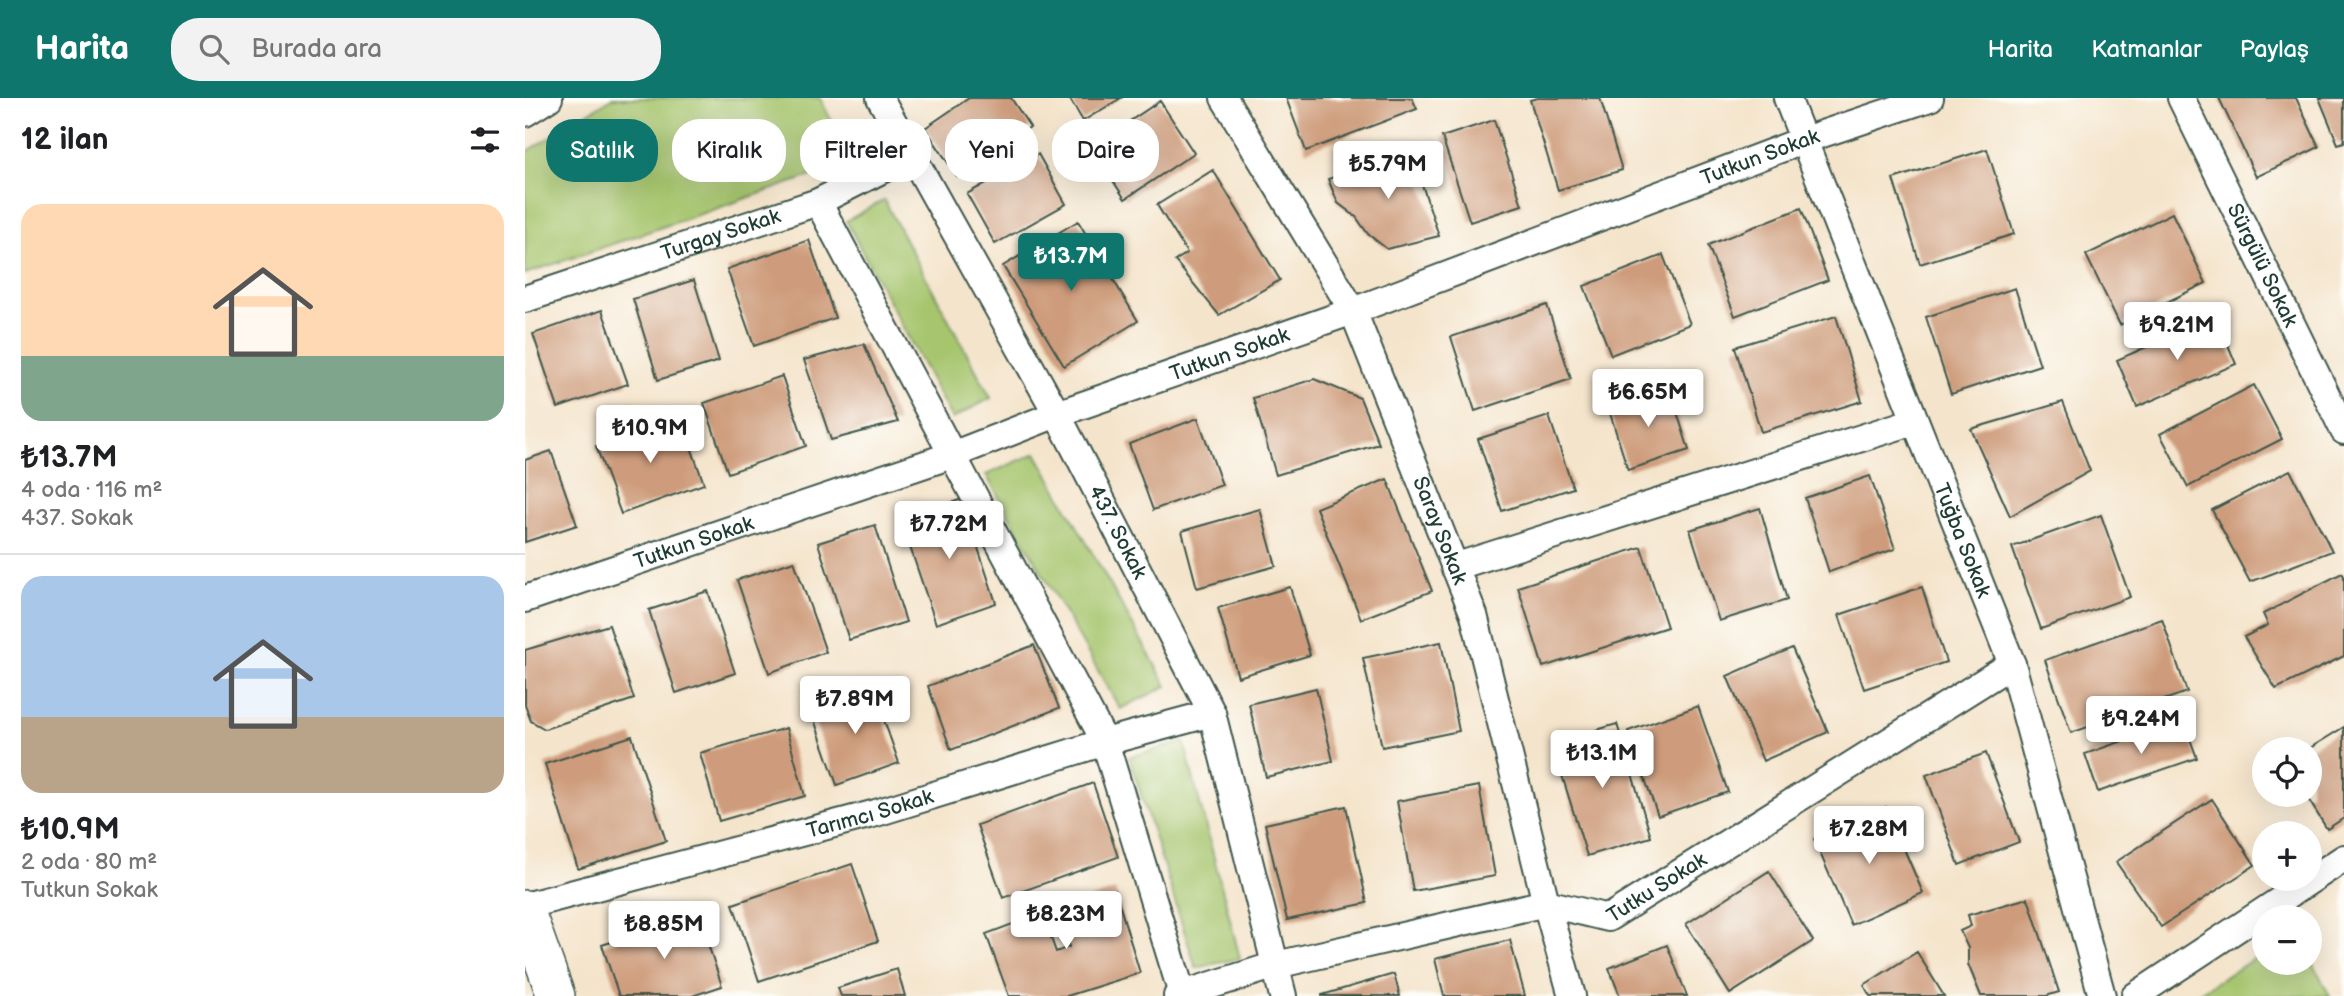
<!DOCTYPE html>
<html lang="tr">
<meta charset="utf-8">
<style>
body{margin:0;font-family:"Balsamiq Sans",sans-serif;background:#f2f2f2;color:#202124;height:100vh;display:flex;flex-direction:column;font-size:26px;white-space:nowrap}
*{box-sizing:border-box;margin:0}
p{font-size:23px;color:#757577}
.icon{flex:none;width:38px;height:38px;fill:none;stroke:currentColor;stroke-width:2;stroke-linecap:round;stroke-linejoin:round}
.map{position:relative;flex:1;overflow:hidden}
.side{display:flex;flex-direction:column;background:#fff;width:525px}
.side>*{flex:none}
.banner{position:absolute;left:21px;top:21px;width:665px;height:63px;display:flex;gap:14px}
.controls{position:absolute;left:1727px;top:639px;display:grid;gap:14px}
.controls a{display:grid;place-items:center;width:70px;height:70px;border-radius:50%;background:#fff;box-shadow:0 7px 28px #0002;font-size:35px}
.price{position:absolute;translate:-50% -60px;padding:0 16px;border-radius:7px;background:#fff;color:#222;font-size:23px;line-height:46px;filter:drop-shadow(0 2px 4px #0008)}
.price::after{content:'';position:absolute;left:50%;top:42px;width:21px;height:16px;margin-left:-10px;background:inherit;clip-path:polygon(0 0,100% 0,50% 100%)}
.price.current{background:#0f766e;color:#fff}
ul{padding:0;list-style:none}
li{display:grid;align-content:center;gap:14px;height:371px;padding:0 21px}
li+li{border-top:2px solid #e0e0e0}
li span{display:grid;place-items:center;height:217px;border-radius:21px;color:#555}
li>.icon{margin-inline-start:auto}
span .icon{width:126px;height:126px;fill:#fffc;stroke-width:1}
li b{font-size:30px}
h2{display:flex;justify-content:space-between;align-items:center;height:84px;padding:0 21px;font-size:30px}
.chip{padding:0 24px;border-radius:28px;background:#fff;box-shadow:0 7px 28px #0002;font-size:24px;line-height:63px}
.chip.current{background:#0f766e;color:#fff}
header{display:flex;align-items:center;gap:42px;box-sizing:border-box;height:98px;padding:0 35px;background:#0f766e;color:#fff}
header strong{font-size:33px}
nav{display:flex;gap:38px;margin-inline-start:auto;font-size:24px}
.search{width:490px;height:63px;background:#f2f2f2;display:flex;align-items:center;gap:18px;box-sizing:border-box;padding:0 24px;border-radius:28px;color:#757577;font-size:26px}
main{display:flex;flex:1;min-height:0}
.map>svg:first-child{display:block}
.green{fill:#a6c56d;stroke:#628150;stroke-width:2}
.building{fill:#ce9c7b}
.lines{fill:none;stroke-linecap:round;stroke-linejoin:round}
.street-casing{stroke:#3f564b;stroke-width:30}
.secondary-casing{stroke:#3f564b;stroke-width:40}
.street{stroke:#fff;stroke-width:26}
.secondary{stroke:#fff;stroke-width:37}
.labels{text-anchor:middle;dominant-baseline:central;stroke-width:5;stroke-linejoin:round;paint-order:stroke}
.street-label{font-size:21px;fill:#1f3d34;stroke:#fdfcf7}
</style>
<header>
<strong>Harita</strong>
<div class="search"><svg class="icon" aria-label="search" viewBox="0 0 24 24"><circle cx="10" cy="10" r="6"/><path d="M15 15l6 6"/></svg>Burada ara</div>
<nav><a>Harita</a><a>Katmanlar</a><a>Paylaş</a></nav>
</header>
<main>
<section class="side">
<h2>12 ilan<svg class="icon" aria-label="filters" viewBox="0 0 24 24"><path d="M4 7h16M4 17h16"/><circle cx="9" cy="7" r="2"/><circle cx="15" cy="17" r="2"/></svg></h2>
<ul>
<li><span style="background:linear-gradient(#ffd9b3 70%,#7fa58c 0)"><svg class="icon" aria-label="home" viewBox="0 0 24 24"><path d="M3 11l9-7 9 7M6 9v11h12V9"/></svg></span><div><b>₺13.7M</b><p>4 oda · 116 m²</p><p>437. Sokak</p></div></li>
<li><span style="background:linear-gradient(#a9c7e8 65%,#b9a48a 0)"><svg class="icon" aria-label="home" viewBox="0 0 24 24"><path d="M3 11l9-7 9 7M6 9v11h12V9"/></svg></span><div><b>₺10.9M</b><p>2 oda · 80 m²</p><p>Tutkun Sokak</p></div></li>
</ul>
</section>
<div class="map">
<svg width="1819" height="898" viewBox="0 0 1819 898">
<rect width="100%" height="100%" fill="#fdfcf7"/>
<filter id="ink" filterUnits="userSpaceOnUse"><feTurbulence type="fractalNoise" baseFrequency=".0143" numOctaves="2"/><feDisplacementMap in="SourceGraphic" scale="14" xChannelSelector="R" yChannelSelector="G"/><feConvolveMatrix kernelMatrix="1 2 1 2 8 2 1 2 1" color-interpolation-filters="sRGB"/></filter>
<filter id="wash" filterUnits="userSpaceOnUse"><feTurbulence type="fractalNoise" baseFrequency=".00686" numOctaves="4" result="noise"/><feDisplacementMap in="SourceGraphic" scale="28" xChannelSelector="R" yChannelSelector="G"/><feGaussianBlur stdDeviation="1.57" result="paint"/><feColorMatrix in="noise" values="0 0 0 0 0 0 0 0 0 0 0 0 0 0 0 0 0 1.4 0 .05"/><feComposite in="paint" operator="in"/></filter>
<g filter="url(#wash)">
<rect width="100%" height="100%" fill="#f4e4cb"/>
<!-- green -->
<path class="green" d="M87 0H295L327 64 0 176V55Z
M359 102 466 300 427 321 321 123Z
M511 355 642 588 595 611 461 377Z
M659 644 715 860 671 870 604 659Z
M1739 855 1740 864H1785V859L1805 898H1668Z"/>
<g id="blocks">
<!-- building -->
<path class="building" d="M444 0H486L505 29 432 78 400 30Z
M544 0H596L558 23Z
M761 0H887L892 11 781 53Z
M1013 0H1075L1097 72 1033 92 1005 2Z
M1694 0H1771L1794 49 1731 79Z
M1794 0H1819V44L1813 46Z
M635 3 669 55 600 101 566 49Z
M969 22 997 107 945 124 917 39Z
M1462 51 1489 136 1395 166 1368 81Z
M886 53 914 138 862 151 843 136 831 119 813 105 803 81Z
M513 56 541 106 470 146 442 96Z
M688 72 755 182 694 217 650 163 662 155 632 107Z
M1276 110 1303 182 1210 218 1183 147Z
M1647 115 1681 185 1595 227 1561 157Z
M553 123 613 223 539 268 478 168Z
M284 142 310 220 229 248 202 171Z
M1138 157 1165 226 1086 257 1059 188Z
M169 182 194 263 133 282 108 201Z
M1490 190 1515 267 1426 296 1401 219Z
M1022 207 1046 281 950 313 926 239Z
M77 212 103 286 33 310 8 236Z
M1311 218 1337 303 1236 334 1210 249Z
M1691 218 1711 266 1612 309 1592 262Z
M339 246 373 324 306 342 279 262Z
M257 278 281 348 203 375 179 305Z
M789 281 835 300 854 346 751 377 728 300Z
M1729 287 1757 341 1663 389 1635 336Z
M1144 289 1164 352 1103 372 1083 309Z
M1538 304 1565 373 1485 418 1446 331Z
M155 318 179 386 96 416 71 348Z
M1024 318 1048 390 977 413 953 341Z
M673 320 697 387 628 412 604 346Z
M26 353 52 427 0 444V362Z
M1765 372 1807 453 1725 484 1687 412Z
M1345 378 1370 451 1304 474 1280 400Z
M862 381 907 493 836 521 791 410Z
M437 401 471 505 411 526 376 422Z
M1235 410 1262 502 1194 523 1165 432Z
M735 411 751 468 672 490 657 433Z
M1576 417 1605 499 1516 531 1487 449Z
M350 427 381 524 324 542 293 445Z
M1116 449 1142 529 1018 569 993 489Z
M269 463 301 554 244 575 212 482Z
M1817 475 1819 478V558L1751 591 1719 539 1743 527 1738 516Z
M765 489 785 557 713 579 693 510Z
M1397 489 1421 564 1339 591 1314 517Z
M183 493 210 575 151 595 124 512Z
M1637 521 1662 594 1546 635 1520 562Z
M84 527 109 601 20 631 6 623 0 607V552Z
M916 544 934 633 857 649 838 560Z
M509 547 534 610 426 652 403 588Z
M1267 550 1303 634 1238 663 1202 578Z
M347 588 374 665 312 687 285 610Z
M791 590 808 663 741 679 724 606Z
M1173 608 1203 694 1133 718 1103 633Z
M1658 622 1672 660 1573 694 1560 656Z
M1092 626 1126 739 1062 758 1027 645Z
M1819 629V720L1802 731 1780 696H1785V650Z
M261 630 280 698 194 723 175 655Z
M107 638 141 743 53 771 20 666Z
M1461 655 1494 744 1434 767 1401 677Z
M568 685 593 759 478 800 452 727Z
M954 688 970 778 888 793 872 703Z
M1687 701 1730 767 1636 829 1591 764Z
M821 708 842 805 762 822 740 726Z
M1361 709 1398 795 1326 827 1289 741Z
M327 766 353 843 234 883 208 806Z
M1244 773 1288 843 1205 896 1161 826Z
M590 792 615 875 542 898H484L461 836 517 815 531 854 544 849 532 812Z
M1503 800 1534 894 1521 898H1456L1443 866V850L1435 833 1446 828 1443 817Z
M173 816 197 888 167 898H94L77 847Z
M985 842 1000 898H919L910 861Z
M1142 847 1162 898H1095L1084 870Z
M1392 854 1419 898H1345L1339 887Z
M372 871 380 898H316L313 890Z
M869 876 875 898H797V897Z"/>
</g>
</g>
<g filter="url(#ink)">
<use href="#blocks" fill-opacity="0" stroke="#3f564b" stroke-width="2"/>
<g class="lines">
<!-- street casing -->
<g class="street-casing">
<g id="street">
<path id="s1" d="M355 0 532 316 687 615 758 898"/>
<path id="s2" d="M699 0 828 213 949 517 1021 805 1047 898"/>
<path id="s3" d="M1262 0 1487 566 1577 898"/>
<path id="s4" d="M1656 0 1819 333"/>
<path d="M0 15 24 0"/>
<path d="M293 104 580 644 657 896"/>
<path id="s5" d="M0 201 293 104 386 57"/>
<path d="M929 469 1390 323"/>
<path id="s6" d="M0 501 427 357 532 316 828 213 1279 42 1405 0"/>
<path id="s7" d="M0 808 351 715 580 644 687 615"/>
<path id="s8" d="M652 898 751 867 1021 805 1083 820 1487 566"/>
<path d="M1610 898 1819 760"/>
</g>
</g>
<!-- secondary casing -->
<g class="secondary-casing">
<path id="secondary" d="M0 811 31 898"/>
</g>
<!-- street -->
<use href="#street" class="street"/>
<!-- secondary -->
<use href="#secondary" class="secondary"/>
</g>
</g>
<g class="labels">
<!-- street labels -->
<g class="street-label">
<text stroke="none"><textPath href="#s6" startOffset="1312">Tutkun Sokak</textPath></text>
<text stroke="none"><textPath href="#s5" startOffset="206">Turgay Sokak</textPath></text>
<text stroke="none"><textPath href="#s4" startOffset="186">Sürgülü Sokak</textPath></text>
<text stroke="none"><textPath href="#s6" startOffset="746">Tutkun Sokak</textPath></text>
<text stroke="none"><textPath href="#s2" startOffset="485">Saray Sokak</textPath></text>
<text stroke="none"><textPath href="#s1" startOffset="495">437. Sokak</textPath></text>
<text stroke="none"><textPath href="#s3" startOffset="476">Tuğba Sokak</textPath></text>
<text stroke="none"><textPath href="#s6" startOffset="178">Tutkun Sokak</textPath></text>
<text stroke="none"><textPath href="#s7" startOffset="357">Tarımcı Sokak</textPath></text>
<text stroke="none"><textPath href="#s8" startOffset="502">Tutku Sokak</textPath></text>
</g>
</g>
</svg>
<div class="controls">
<a><svg class="icon" aria-label="locate" viewBox="0 0 24 24"><circle cx="12" cy="12" r="6"/><path d="M12 2v4M12 18v4M2 12h4M18 12h4"/></svg></a>
<a>+</a>
<a>−</a>
</div>
<b class="price" style="left:863px;top:103px">₺5.79M</b>
<b class="price current" style="left:546px;top:195px">₺13.7M</b>
<b class="price" style="left:1652px;top:264px">₺9.21M</b>
<b class="price" style="left:1123px;top:331px">₺6.65M</b>
<b class="price" style="left:125px;top:367px">₺10.9M</b>
<b class="price" style="left:424px;top:463px">₺7.72M</b>
<b class="price" style="left:330px;top:638px">₺7.89M</b>
<b class="price" style="left:1616px;top:658px">₺9.24M</b>
<b class="price" style="left:1077px;top:692px">₺13.1M</b>
<b class="price" style="left:1344px;top:768px">₺7.28M</b>
<b class="price" style="left:541px;top:853px">₺8.23M</b>
<b class="price" style="left:139px;top:863px">₺8.85M</b>
<div class="banner">
<a class="chip current">Satılık</a>
<a class="chip">Kiralık</a>
<a class="chip">Filtreler</a>
<a class="chip">Yeni</a>
<a class="chip">Daire</a>
</div>
</div>
</main>
